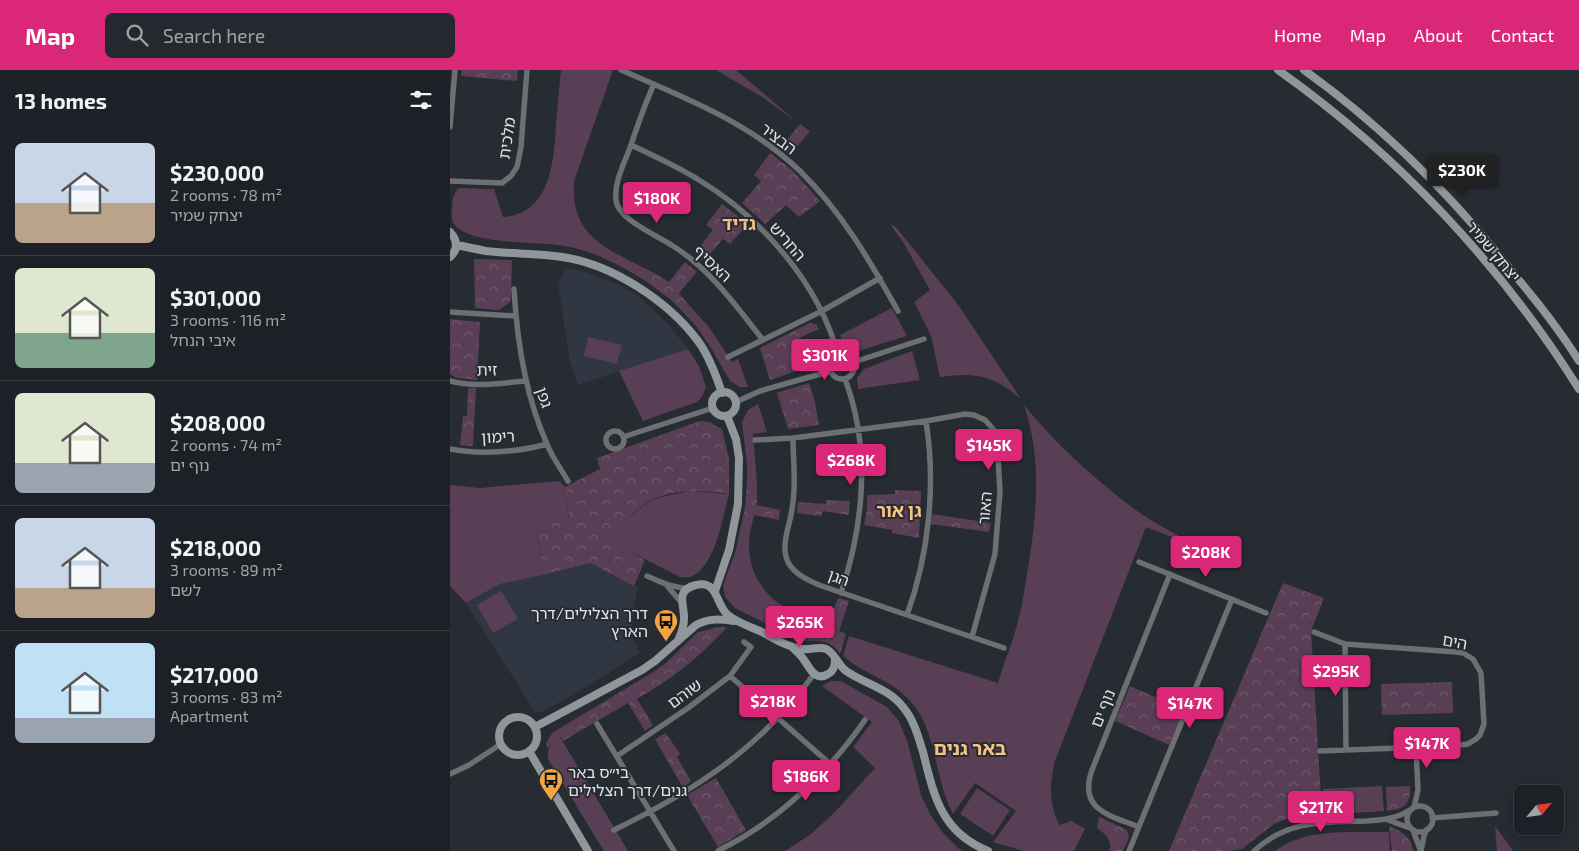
<!DOCTYPE html>
<meta charset="utf-8">
<style>
body{margin:0;font-family:"Exo 2","Noto Sans Hebrew",sans-serif;background:#25282e;color:#f1f3f6;height:100vh;display:flex;flex-direction:column;font-size:19px;white-space:nowrap}
*{box-sizing:border-box;margin:0}
p{font-size:16px;color:#a0a3a7}
.icon{flex:none;width:28px;height:28px;fill:none;stroke:currentColor;stroke-width:2;stroke-linecap:round;stroke-linejoin:round}
.map{position:relative;flex:1;overflow:hidden}
.drawer{display:flex;flex-direction:column;background:#1d2026;width:450px}
.drawer>*{flex:none}
.needle{width:32px;rotate:61deg}
.buttons{position:absolute;left:1064px;top:715px;display:grid;gap:10px}
.buttons a{display:grid;place-items:center;width:50px;height:50px;border-radius:8px;background:#1d2026;box-shadow:0 2px 12px #0003,0 0 0 1px #3b3e43;font-size:25px}
.price{position:absolute;translate:-50% -42px;padding:0 11px;border-radius:5px;background:#db2777;color:#fff;font-size:16px;line-height:32px;filter:drop-shadow(0 1px 2px #0008)}
.price::after{content:'';position:absolute;left:50%;top:30px;width:15px;height:11px;margin-left:-8px;background:inherit;clip-path:polygon(0 0,100% 0,50% 100%)}
.price.selected{background:#222;color:#fff}
ul{padding:0;list-style:none}
li{display:flex;align-items:center;gap:15px;height:125px;padding:0 15px}
li+li{border-top:1px solid #3b3e43}
li span{display:grid;place-items:center;flex:none;width:140px;height:100px;border-radius:8px;color:#555}
li>.icon{margin-inline-start:auto}
span .icon{width:60px;height:60px;fill:#fffc;stroke-width:1}
li b{font-size:21px}
h2{display:flex;justify-content:space-between;align-items:center;height:60px;padding:0 15px;font-size:21px}
header{display:flex;align-items:center;gap:30px;box-sizing:border-box;height:70px;padding:0 25px;background:#db2777;color:#fff}
header strong{font-size:24px}
nav{display:flex;gap:28px;margin-inline-start:auto;font-size:18px}
.search{width:350px;height:45px;background:#25282e;display:flex;align-items:center;gap:12px;box-sizing:border-box;padding:0 18px;border-radius:8px;color:#a0a3a7;font-size:19px}
main{display:flex;flex:1;min-height:0}
.map>svg:first-child{display:block}
.built{fill:#303642}
.grass{fill:#583f56}
.park{fill:url(#park-crowns)}
.lines{fill:none;stroke-linecap:round;stroke-linejoin:round}
.street{stroke:#6c7072;stroke-width:5.5}
.secondary{stroke:#90979a;stroke-width:8}
.labels{text-anchor:middle;dominant-baseline:central;stroke-width:4;stroke-linejoin:round;paint-order:stroke}
.street-label{font-size:16px;fill:#dfe2e6;stroke:#272b32}
.poi-label{font-size:16px;fill:#dfe2e6;stroke:#272b32;text-anchor:end}
.neighbourhood-label{font-size:18px;font-weight:bold;fill:#f9c285;stroke:#272b32}
.quarter-label{font-size:19px;font-weight:bold;fill:#f9c285;stroke:#272b32}
</style>
<header>
<strong>Map</strong>
<div class="search"><svg class="icon" aria-label="search" viewBox="0 0 24 24"><circle cx="10" cy="10" r="6"/><path d="M15 15l6 6"/></svg>Search here</div>
<nav><a>Home</a><a>Map</a><a>About</a><a>Contact</a></nav>
</header>
<main>
<section class="drawer">
<h2>13 homes<svg class="icon" aria-label="filters" viewBox="0 0 24 24"><path d="M4 7h16M4 17h16"/><circle cx="9" cy="7" r="2"/><circle cx="15" cy="17" r="2"/></svg></h2>
<ul>
<li><span style="background:linear-gradient(#c9d6e8 60%,#b9a48a 0)"><svg class="icon" aria-label="home" viewBox="0 0 24 24"><path d="M3 11l9-7 9 7M6 9v11h12V9"/></svg></span><div><b>$230,000</b><p>2 rooms · 78 m²</p><p>יצחק שמיר</p></div></li>
<li><span style="background:linear-gradient(#dfe7d0 65%,#7fa58c 0)"><svg class="icon" aria-label="home" viewBox="0 0 24 24"><path d="M3 11l9-7 9 7M6 9v11h12V9"/></svg></span><div><b>$301,000</b><p>3 rooms · 116 m²</p><p>איבי הנחל</p></div></li>
<li><span style="background:linear-gradient(#dfe7d0 70%,#9aa5b1 0)"><svg class="icon" aria-label="home" viewBox="0 0 24 24"><path d="M3 11l9-7 9 7M6 9v11h12V9"/></svg></span><div><b>$208,000</b><p>2 rooms · 74 m²</p><p>נוף ים</p></div></li>
<li><span style="background:linear-gradient(#c9d6e8 70%,#b9a48a 0)"><svg class="icon" aria-label="home" viewBox="0 0 24 24"><path d="M3 11l9-7 9 7M6 9v11h12V9"/></svg></span><div><b>$218,000</b><p>3 rooms · 89 m²</p><p>לשם</p></div></li>
<li><span style="background:linear-gradient(#bfe0f5 75%,#9aa5b1 0)"><svg class="icon" aria-label="home" viewBox="0 0 24 24"><path d="M3 11l9-7 9 7M6 9v11h12V9"/></svg></span><div><b>$217,000</b><p>3 rooms · 83 m²</p><p>Apartment</p></div></li>
</ul>
</section>
<div class="map">
<svg width="1129" height="781" viewBox="0 0 1129 781">
<defs>
<pattern id="park-crowns" width="20" height="18" patternUnits="userSpaceOnUse" patternTransform="scale(1.25)"><rect width="20" height="18" fill="#583f56"/><path d="M2 6a3 3 0 1 1 6 0M12 15a3 3 0 1 1 6 0" fill="none" stroke="#705a6e"/></pattern>
</defs>
<rect width="100%" height="100%" fill="#272b32"/>
<!-- built -->
<path class="built" d="M116 198 129 200 170 215 188 226 221 257 238 279 128 315 120 291 108 214Z
M140 493 187 517 181 565 190 583 123 625 92 642H85L16 533 50 514Z"/>
<!-- grass -->
<path class="grass" d="M111 0H163L124 111C120 170 160 179 204 203L197 212C174 197 149 184 121 177 94 170 21 177 4 154 1 149 2 145 2 139 3 131 2 125 9 118L44 119 53 147C101 144 104 90 106 54 108 36 109 18 111 0Z
M266 0H286L347 52 312 27Z
M440 154 446 157 509 236 571 329C544 305 525 302 490 307L481 266 464 232 480 220 453 172Z
M239 235 259 257 282 292 288 289 298 317H290L280 311 261 278 247 257 232 241Z
M442 238 457 266 408 281 395 274 390 265Z
M138 267 172 275 167 294 134 286Z
M238 279 249 296 256 317 252 327 247 332 193 351 169 301Z
M462 281 470 310 408 319 407 308 414 299Z
M308 334 317 362 303 364 307 413 297 412V395L292 352 298 340Z
M574 335C605 373 643 408 683 438 706 455 734 468 760 482L696 457 605 691C599 717 599 731 609 755L622 751 635 759 624 781H574L543 772 566 741 525 713 503 744C482 705 489 656 454 625 436 608 411 602 393 586L399 566 548 613C554 592 563 572 568 551 573 533 575 516 578 498 587 443 592 388 574 335Z
M109 411 115 417 119 449 87 452 92 505 50 514 16 533 0 516V415L30 418Z
M241 421 279 424C273 446 265 497 242 506 239 508 233 507 230 507L157 470C170 457 183 442 199 432 211 425 228 424 241 421Z
M290 460 300 463C295 492 308 521 334 537 343 543 355 547 366 551L357 571 347 569 285 538 275 527 273 515 286 480Z
M51 521 68 549 43 563 27 535Z
M381 611H391L437 637 449 651 458 674 471 725 480 744 493 763 508 778 513 781H335L361 764 384 743 425 698 403 677 422 652 372 616Z
M109 665 178 781H154L98 689C97 678 101 672 109 665Z
M932 716 934 741 874 745 873 719Z
M527 718 560 740 543 766 510 744Z
M1045 756 1063 781H1047Z
M939 762 940 781H825C857 757 901 763 939 762Z"/>
<!-- park -->
<path class="park" d="M12 0H68L67 11 11 6Z
M350 54 360 61 340 85 331 77Z
M320 83 342 100 370 131 349 147 336 135 315 154 292 133 311 111 304 105Z
M272 134 298 154 280 174 273 169 254 191 245 183 263 160 256 155Z
M24 189 62 190 61 229 59 233 49 240 25 238Z
M235 192 247 202 229 223 239 235 232 241 221 230 197 212 204 203 219 212Z
M0 249 30 252 27 310 7 308 0 304Z
M360 253 366 254 369 259 345 270 358 297 320 310 310 278Z
M359 313 364 328 369 355 338 359 327 323Z
M18 318H26L23 376 10 375 13 346H17Z
M250 351 259 352 272 359 279 389V424C255 420 220 419 198 432 183 442 170 456 158 470L195 490 184 516 140 493 92 505 87 451 119 448 115 417 150 399 147 388Z
M297 412 307 413V435L330 440 329 450 304 445 300 463 290 460 295 438Z
M445 420 471 421 469 468 442 463V460L414 455 417 440V425L445 424Z
M376 430 400 431 399 445 373 441 371 446 347 443 348 432 376 434Z
M482 444 541 453 539 462 481 454Z
M833 513 874 528 861 561 872 744 836 749 824 754 792 779 778 781H719Z
M388 528 399 531 389 561 396 564 390 584C383 572 371 570 357 571L366 551 378 555Z
M268 557H277C249 588 223 608 187 629L203 655 195 661 178 633 113 671 109 665 102 672 98 679 96 674 102 663 205 601 216 593 248 562Z
M1002 612 1003 643 932 645 931 614Z
M680 616 734 640 719 675 665 651Z
M216 663 230 684 227 687 241 711 233 718 205 669Z
M266 708 296 760 268 777 237 725Z
M960 716C961 735 954 739 937 741L936 717Z
M649 747 677 760 679 767 673 781H659C663 769 656 765 647 758Z
M939 756C951 761 962 767 963 781H942Z"/>
<g class="lines">
<!-- street -->
<path class="street" d="M171 0C234 27 300 53 350 101 391 141 420 191 448 241
M204 14C195 34 188 54 181 75 175 92 164 111 166 130 167 149 208 166 223 176 261 200 286 236 313 270
M0 57 5 0
M181 75C204 86 227 96 249 110 312 148 369 214 388 285
M0 111 52 113 61 106 67 97 71 77 77 0
M64 219C67 272 75 325 97 374 102 387 111 399 118 411
M0 242 65 246
M380 297a12 12 0 1 1 24 0a12 12 0 1 1-24 0Z
M278 287 372 241 430 208
M404 292 474 269
M0 311C23 318 51 313 75 311
M286 332 310 321 381 301
M156 370a9 9 0 1 1 18 0a9 9 0 1 1-18 0Z
M173 367 263 338
M343 368C343 385 345 402 344 419 344 426 343 432 342 439 340 455 330 476 338 492 344 504 358 510 369 515L554 578
M305 370 343 368 476 351 515 344 524 345 535 350 543 359 547 370 550 422 545 484 522 567
M0 379C28 385 69 382 97 374
M689 492 816 543
M197 506C211 512 222 518 238 518
M218 517 231 532
M391 523C414 454 421 378 395 309
M457 545C479 484 486 415 476 351
M864 562 895 574 1006 582 1013 583 1023 589 1031 603 1034 654 1030 665 1026 669 1018 674 1002 676 870 681
M895 574 896 680
M280 606 379 693
M147 654 224 781
M167 686 238 638 280 606 301 577 294 572
M0 704 19 695 51 674
M957 749a13 13 0 1 1 26 0a13 13 0 1 1-26 0Z
M964 737 968 720 966 679
M982 748 1046 743
M938 750 960 758
M689 757C659 745 628 740 642 700L720 504
M164 760C244 721 311 678 364 604
M963 760 970 779
M268 781C279 775 291 769 301 762 345 734 386 692 415 650
M679 781 782 529
M804 781C838 750 873 752 916 751 932 750 946 749 960 740
M971 781 974 766 977 759"/>
<!-- secondary -->
<path class="secondary" d="M828 0C948 85 1051 195 1129 319
M854 0C935 58 1007 131 1068 209 1090 235 1111 262 1129 291
M0 162C8 170 8 180 0 187
M7 175C16 177 26 179 36 181 62 184 87 183 112 187 162 194 218 231 248 271 259 286 266 305 272 323
M262 334a12 12 0 1 1 24 0a12 12 0 1 1-24 0Z
M265 521 279 480 288 434 289 388 286 369 277 346
M228 571C231 564 234 557 234 549 235 536 224 520 246 515 268 509 266 536 278 545 288 553 301 557 312 562 325 569 339 578 354 579 361 580 369 576 376 579 384 582 387 594 396 601 415 614 438 618 453 637 464 650 468 666 473 682 484 726 491 762 538 781
M343 578C347 582 351 585 354 590 360 598 365 612 378 604 384 601 385 596 385 590
M49 666a19 19 0 1 1 38 0a19 19 0 1 1-38 0Z
M85 657 192 600 205 591 246 555C259 548 271 549 284 551
M79 681 138 781"/>
</g>
<!-- icons -->
<defs>
<g id="bus-pin" transform="scale(1.25)"><path d="M0 17L-7.5 6A9.5 9.5 0 1 1 7.5 6Z" fill="#f2a542" stroke="#272b32"/><path d="M-5-6H5V4H4V6H2V4H-2V6H-4V4H-5ZM-3.5-4V0h7V-4ZM-3.5 1.2v1.5H-2V1.2ZM2 1.2v1.5H3.5V1.2Z" fill="#111"/></g>
</defs>
<g fill-rule="evenodd">
<use href="#bus-pin" x="216" y="551"/>
<use href="#bus-pin" x="101" y="710"/>
</g>
<g class="labels">
<!-- street labels -->
<g class="street-label">
<text transform="translate(56 68) rotate(-82)">מלכית</text>
<text transform="translate(329 68) rotate(37)">הבציר</text>
<text transform="translate(338 171) rotate(49)">החריש</text>
<text transform="translate(1044 181) rotate(50)">יצחק שמיר</text>
<text transform="translate(263 193) rotate(43)">האסיף</text>
<text transform="translate(37 299) rotate(-1)">זית</text>
<text transform="translate(95 327) rotate(71)">גפן</text>
<text transform="translate(48 366) rotate(-3)">רימון</text>
<text transform="translate(534 438) rotate(-85)">האור</text>
<text transform="translate(389 507) rotate(20)">הגן</text>
<text transform="translate(1005 571) rotate(11)">הים</text>
<text transform="translate(234 623) rotate(-36)">שוהם</text>
<text transform="translate(652 638) rotate(-68)">נוף ים</text>
</g>
<!-- poi labels -->
<g class="poi-label">
<text x="198" y="542">דרך הצלילים/דרך<tspan x="198" dy="18">הארץ</tspan></text>
<text x="118" y="701" text-anchor="start">בי״ס באר<tspan x="118" dy="18">גנים/דרך הצלילים</tspan></text>
</g>
<!-- neighbourhood labels -->
<g class="neighbourhood-label">
<text x="289" y="153">גדיד</text>
<text x="449" y="440">גן אור</text>
</g>
<!-- quarter labels -->
<g class="quarter-label">
<text x="520" y="677">באר גנים</text>
</g>
</g>
</svg>
<div class="buttons">
<a><svg class="needle" viewBox="-14 -14 28 28"><path d="M0-13l5 13h-10z" fill="#e53935"/><path d="M0 13l5-13h-10z" fill="#a0a3a7"/></svg></a>
</div>
<b class="price selected" style="left:1012px;top:126px">$230K</b>
<b class="price" style="left:207px;top:154px">$180K</b>
<b class="price" style="left:375px;top:311px">$301K</b>
<b class="price" style="left:539px;top:401px">$145K</b>
<b class="price" style="left:401px;top:416px">$268K</b>
<b class="price" style="left:756px;top:508px">$208K</b>
<b class="price" style="left:350px;top:578px">$265K</b>
<b class="price" style="left:886px;top:627px">$295K</b>
<b class="price" style="left:323px;top:657px">$218K</b>
<b class="price" style="left:740px;top:659px">$147K</b>
<b class="price" style="left:977px;top:699px">$147K</b>
<b class="price" style="left:356px;top:732px">$186K</b>
<b class="price" style="left:871px;top:763px">$217K</b>
</div>
</main>
